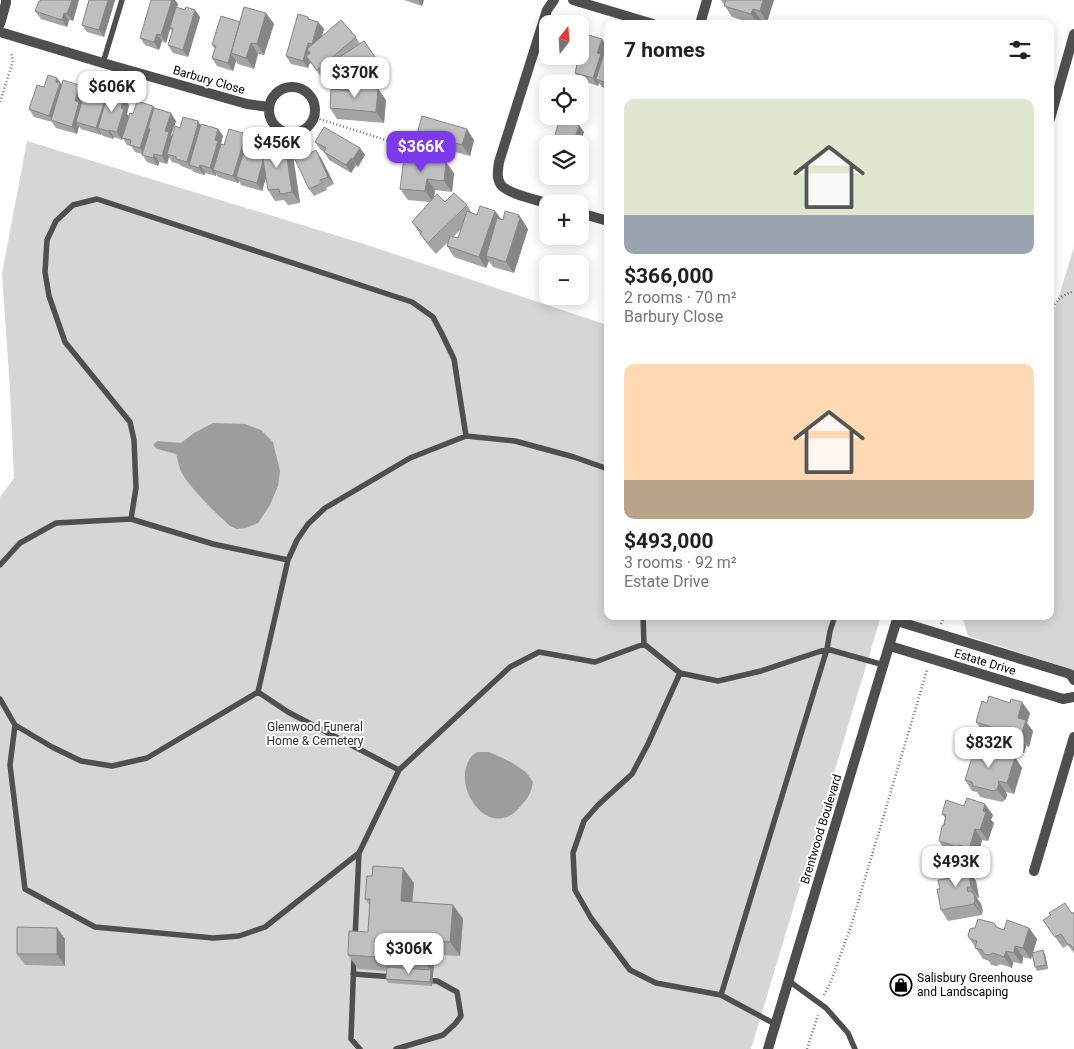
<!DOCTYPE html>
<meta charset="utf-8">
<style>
body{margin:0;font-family:Roboto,sans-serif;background:#f6f6f6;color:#202124;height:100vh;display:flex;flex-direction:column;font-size:19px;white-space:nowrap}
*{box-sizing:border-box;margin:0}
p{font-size:16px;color:#757577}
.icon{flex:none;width:28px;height:28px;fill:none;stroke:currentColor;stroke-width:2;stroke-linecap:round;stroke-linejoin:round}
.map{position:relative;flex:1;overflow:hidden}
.drawer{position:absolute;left:604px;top:20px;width:450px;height:600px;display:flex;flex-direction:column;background:#fff;border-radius:10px;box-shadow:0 2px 12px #0003}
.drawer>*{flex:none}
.needle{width:32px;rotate:17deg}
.tools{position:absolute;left:539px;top:15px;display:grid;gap:10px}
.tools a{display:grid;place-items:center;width:50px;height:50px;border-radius:10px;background:#fff;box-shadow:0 2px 12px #0003;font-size:25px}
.price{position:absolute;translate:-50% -42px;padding:0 11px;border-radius:10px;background:#fff;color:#222;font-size:16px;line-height:32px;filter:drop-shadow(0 1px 2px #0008)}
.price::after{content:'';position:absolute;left:50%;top:30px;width:15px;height:11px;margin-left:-8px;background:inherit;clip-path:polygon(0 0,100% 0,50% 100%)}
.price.selected{background:#7c3aed;color:#fff}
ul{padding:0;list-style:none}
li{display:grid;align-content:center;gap:10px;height:265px;padding:0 20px}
li span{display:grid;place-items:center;height:155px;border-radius:10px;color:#555}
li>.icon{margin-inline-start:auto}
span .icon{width:90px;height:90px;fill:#fffc;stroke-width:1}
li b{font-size:21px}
h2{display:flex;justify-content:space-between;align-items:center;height:60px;padding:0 20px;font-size:21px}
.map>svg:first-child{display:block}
.green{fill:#d6d6d6}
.water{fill:#9d9d9d}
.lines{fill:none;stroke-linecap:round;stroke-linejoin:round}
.path{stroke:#717171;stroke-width:2.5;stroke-dasharray:1 2.5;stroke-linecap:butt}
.service{stroke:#4f4f4f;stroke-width:5.5}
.minor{stroke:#4f4f4f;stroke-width:10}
.tertiary{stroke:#4f4f4f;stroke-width:10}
.wall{fill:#a4a4a4;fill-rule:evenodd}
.shaded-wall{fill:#868686}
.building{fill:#bfbfbf;stroke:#868686}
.labels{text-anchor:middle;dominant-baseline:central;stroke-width:4;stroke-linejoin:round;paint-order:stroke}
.street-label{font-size:12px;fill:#000;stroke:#fff}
.park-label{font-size:12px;fill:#2d2d2d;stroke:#fff}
.poi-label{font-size:12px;fill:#000;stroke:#fff;text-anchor:start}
</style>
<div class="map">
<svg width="1074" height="1049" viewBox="0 0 1074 1049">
<rect width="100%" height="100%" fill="#fff"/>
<!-- green -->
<path class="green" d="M27 141 361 243 607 325 608 616H881L751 1049H0V497L14 478 10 389 2 274Z
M1074 247V670L968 636 962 616H1050V326Z"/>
<!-- water -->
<path class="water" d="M213 423 245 424 261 430 273 442 280 471 278 486 270 505 258 523 246 528 237 529 230 526C216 513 187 486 180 469 178 464 178 459 176 454L157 449 153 445 157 441 181 443 194 433Z
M477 752H489L511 762 526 772 533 782C531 795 527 799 519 808 490 841 452 789 469 760 471 756 474 754 477 752Z"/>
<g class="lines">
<!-- path -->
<path class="path" d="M0 102 13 61 11 52
M313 117 392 142
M1050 318C1055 302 1057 297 1074 291
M941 624 944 616
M824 995 831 981 850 929 927 670
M807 1049 818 1015"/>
<!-- service -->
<path class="service" d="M103 63 122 0
M131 519 136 488 134 440 130 422 65 342 49 296 45 272 47 240 56 221 73 205 97 199 412 302 433 317 442 334 454 359 466 436
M0 565 20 543 56 523 131 519 213 544 288 560
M643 616 644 644 680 673 718 681 761 671 827 649 884 665
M680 673 648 744 632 774 598 805 584 821 573 853 575 890 591 918 630 970 656 983 721 995 775 1024
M0 699 15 725 52 747 81 761 112 766 147 758 258 692
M15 725 10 765 25 889 95 927 213 938 239 936 265 927 359 853
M399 770 288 712 258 692 288 560 297 540 308 524 325 508 410 458 466 436 515 441 574 457 608 469
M355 938 359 853 399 770 510 667 539 652 595 662 644 644
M354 957 351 1039 360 1049
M353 974 394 977
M789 981 826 1008 848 1033 855 1049
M721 995 827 649 830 631 835 616
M396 1049 443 1035 455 1024 461 1016 457 992 437 981 425 980"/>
<!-- minor -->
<path class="minor" d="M573 0 653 24
M0 24 6 3V0
M700 24 707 0
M0 32 103 63 247 104 269 107
M269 110a23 23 0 1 1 46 0a23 23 0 1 1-46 0Z
M549 204C538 200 508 194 501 185 496 178 498 170 499 162L547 10 554 0
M580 213 608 221
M897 621 1070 674 1074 680
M890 646 1063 699 1074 697
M1034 871 1074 737"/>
<!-- tertiary -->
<path class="tertiary" d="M1050 119 1074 34
M768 1049 898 616"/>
</g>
<!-- wall -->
<path class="wall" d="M41 0H79L73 21 69 20 67 27 41 19 35 11Z
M89 0H115L104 37 87 32 82 25Z
M404 0H424L422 6Z
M721 0H774L767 22 761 20 760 24H754L732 17Z
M178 4 177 7 185 10H195L200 17 188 57 173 53 168 45 172 31 170 29 166 43 162 41 159 50 145 45 140 38Z
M266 13 274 24 264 55 258 54 254 69 238 64 236 61 233 71 217 66 212 58 215 49 212 45 240 22Z
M308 17 310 20 318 22 324 29 322 36 356 37 360 44 364 41 385 71 359 88 378 89 386 100 384 123 337 119 330 108 333 89 326 79 324 81 310 62 308 68 291 64 286 56Z
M607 46 605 53 608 54V93L603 87H602L599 83 598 86 580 80 575 73Z
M57 78 62 85H79L85 92 81 105 108 95 129 105 127 114 129 116 133 114 155 109 176 121 171 135 172 136 180 128 198 121 200 125 218 129 223 136 221 144 224 145 246 134 248 138 268 150V152L293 156 300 203 288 205 284 200 275 201 268 190 266 177 262 191 241 185 239 181 238 183 218 177 216 174V176L205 173 204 175 194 172 192 170 181 166 179 164 172 162 169 157 167 164 159 162 158 166 147 162 142 154 135 152 131 146 127 145 123 138 122 140 114 137 113 139 103 136 101 134V135L81 129 79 126 77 134 56 128 52 122 34 117 29 109 44 87Z
M416 137 474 140 470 156 455 152 454 157 424 148Z
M315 142 360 148 365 155 358 167 356 165 351 173 329 160 324 152 320 149Z
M312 152 321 158 334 184 326 188 327 190 314 196 309 189Z
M418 159 419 160 454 173 452 192 435 190 434 198 445 202 467 205 472 213 477 215 495 211 501 219 503 220 519 215 528 229 514 273 493 267 489 261 486 268 454 257 447 246 448 242 436 254 428 245 412 222 430 202 408 200 400 189ZM461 229 458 238 454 237V236Z
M1030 713 1027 723 1033 731 1029 747 1026 746 1024 753 1006 748 1000 738 984 733 976 722Z
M995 753 1015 757 1022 768 1014 794 1006 792 1007 796 1005 800 1002 802 980 797 977 792 972 791 965 780Z
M942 814 993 815 991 820 994 823 988 841 982 840 978 857 976 859 966 856V858L946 852 939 841 945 818Z
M965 862 972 873 973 877 976 881 979 898H977L981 904 983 912 982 913V915L948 921 941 910 940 889 951 878Z
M414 883 412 902 453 905 463 919 460 956 435 955 432 986 388 983 386 979V971L358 969 348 955 368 932 370 906 365 899Z
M1074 912V953L1068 945 1063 948 1043 920Z
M994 923 997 927 1004 930 1029 928 1037 939 1033 952 1045 954 1048 969 1037 971 1035 967 1032 955 1031 959 1023 957 1022 964 1013 962 1012 968 1000 964 997 966 991 965 989 961 983 959 968 936 975 928Z
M57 928 65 939V966L25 965 17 954Z"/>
<!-- shaded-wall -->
<path class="shaded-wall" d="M72 0H79L73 21 67 14Z
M108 0H115L104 37 99 30Z
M172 0H175L178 4 171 28 170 27V29L166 43 161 35Z
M418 0H424L422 6Z
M763 0H774L767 22 760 11Z
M753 9 761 20 760 24H758L751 14Z
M195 10 200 17 188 57 183 50Z
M64 13 69 20 67 27 62 20Z
M266 13 274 24 264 55 257 44Z
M318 22 324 29 317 52 312 44Z
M157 34 162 41 159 50 154 42Z
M602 39 607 46 596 79 599 83 598 86 593 78 597 53Z
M251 43 258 54 254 69 246 58Z
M308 43 313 51 307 49 311 56H306L310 62 308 68 303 61Z
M231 54 236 61 233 71 228 63Z
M57 78 62 85 53 121 49 116Z
M79 85 85 92 81 104 85 109 76 122 79 126 77 134 72 127 75 101Z
M378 89 386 100 384 123 376 112Z
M107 93 112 101 98 128 101 134V135L96 128Z
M124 98 129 105 127 114 129 117 122 140 117 132 121 108Z
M153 106 159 114 150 129 148 128 152 134 146 155 140 148Z
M171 113 176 121 171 135 174 139 167 154 169 157 167 164 162 156 165 131Z
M198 121 203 129 189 165 187 162Z
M579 125 584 132 580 145V144H573Z
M218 129 223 136 213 170 216 174V176L210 168 215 140Z
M467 129 474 140 470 156 462 145Z
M109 130 114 137 113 139 108 131Z
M246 134 251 142 236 177 239 181 238 183 233 176Z
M448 141 455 152 454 157 446 146Z
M263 142 268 150 266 159 270 165 262 191 257 183 259 156Z
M285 145 293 156 300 203 292 192Z
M360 148 365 155 358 167 353 159Z
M316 150 321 158 334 184 328 177Z
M154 154 159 162 158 166 153 158Z
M351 158 356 165 351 173 346 165Z
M446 162 454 173 452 192 444 181Z
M200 165 205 173 204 175 199 168Z
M427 179 435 190 433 202 425 191Z
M495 211 503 222 486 256 489 261 486 268 479 257Z
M519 215 528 229 514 273 506 262Z
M1022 702 1030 713 1027 723 1033 731 1029 747 1021 736 1018 718Z
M1018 735 1026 746 1024 753 1016 742Z
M1015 757 1022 768 1014 794 1007 783Z
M998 781 1006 792 1007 796 1005 800 997 789Z
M985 804 993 815 991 820 994 823 988 841 980 830 983 811Z
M975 829 982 840 978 857 976 859 969 848Z
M958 845 966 856V858L958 847Z
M965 862 972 873 973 877 976 881 979 898 971 887Z
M403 868 414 883 411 915 401 901Z
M972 891 981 904 983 912 975 901Z
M974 902 982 913V915L974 904Z
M453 905 463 919 460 956 450 942Z
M57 928 65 939V966L57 954Z
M1029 928 1037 939 1031 959 1023 948Z
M425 940 435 955 432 986 430 982 431 970 423 960Z
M1015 946 1023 957 1022 964 1014 953Z
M1043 950 1045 954 1048 969 1046 965Z
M1006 951 1013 962 1012 968 1004 957Z"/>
<!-- building -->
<path class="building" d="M41 0H72L67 14 64 13 62 20 35 11 39 1H41Z
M89 0H108L99 30 82 25Z
M151 0H172L161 35 157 34 154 42 140 38Z
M725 0H763L760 11 753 9 751 14 724 6 726 0Z
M176 7 185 10 186 7 195 10 183 50 168 45 173 29 170 27Z
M244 7 266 13 257 44 251 43 246 58 231 53Z
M298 14 308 17V19L318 22 312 44 308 43 303 61 286 56Z
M221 16 240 22 228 63 212 58 216 46 212 45Z
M341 20 356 37 317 70 306 56 310 53 307 49Z
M585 34 602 39 597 53 601 54 593 78 575 73 579 56H580V53Z
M364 41 377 60 338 85 335 81 329 84 320 70Z
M604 53 608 54V88L602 86 604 82 596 79Z
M48 75 57 78 56 82 60 83 49 116 29 109 37 85 44 87Z
M63 80 79 85 75 101 79 102 72 127 51 120Z
M350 87 378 89 376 112 330 108 331 89 350 91Z
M91 88 107 93 96 128 76 122 82 101 86 103Z
M108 93 124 98 121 108 124 109 117 132 109 130 108 131 98 128Z
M137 101 153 106 140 148 130 145 131 140 122 138 130 113 133 114Z
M154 108 171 113 165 131 169 132 162 156 154 154 153 158 142 155 150 129 148 128Z
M422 116 467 129 462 145 448 141 446 146 416 137Z
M183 117 198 121 197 124H198L187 162 176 159V157L167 154 175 126 180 128Z
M560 119 579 125 573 144H552Z
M201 124 218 129 215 140 218 141 210 168 200 165 199 168 189 165Z
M324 127 360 148 353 159 351 158 346 165 324 152 326 148 315 142Z
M229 129 246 134 233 176 213 170 221 144 224 145Z
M248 138 263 142 259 156 263 157V161L257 183 236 177Z
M306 144 310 153 316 150 328 177 320 180 322 183 309 189 291 151Z
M285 145 292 192 280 194 279 189 268 190 262 152 269 151 268 147Z
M404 157 418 159 417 160 423 161V159L446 162 444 181 427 179 425 191 400 189Z
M454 193 467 205 428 243 420 234 422 232 412 222 437 194 445 202Z
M480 206 495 211 479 257 447 246 450 236 458 238 467 211 477 215Z
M505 211 519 215 518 217 520 218 506 262 486 256 497 218 503 220Z
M608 278V291L604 290Z
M989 696 1010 703 1011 699 1022 702 1018 718 1026 720 1021 736 1018 735 1016 742 999 737 1001 730 976 722 982 701 987 703Z
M975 748 995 753 996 751 1015 757 1007 783 998 781 999 784 997 789 994 791 973 786 972 782 965 780Z
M967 798 985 804 983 811 986 812 980 830 975 829 970 846 969 848 958 845V847L939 841 942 826 944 825 946 815 942 814 946 800 964 806Z
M965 862 967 870H968L971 887H967L968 892 972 891V893H974L975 901 974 902V904L941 910 937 889H940L938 880 951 878 948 865Z
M373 866 403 868 401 901 453 905 450 942 425 940 423 960 348 955 349 931 368 932 370 899H365L367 876H372Z
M1065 903 1072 914 1074 912V950L1070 944 1069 946 1061 934 1055 937 1043 920 1051 915 1049 913Z
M978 919 994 923 996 927 1004 930 1007 920 1029 928 1023 948 1015 946 1014 953 1006 951 1004 957 993 953 989 955 984 954 982 950 975 948 977 941 970 939 968 936 970 929 973 928H975Z
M17 927 57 928V954H17Z
M1043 950 1046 965 1035 967 1032 953Z
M387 967 431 970 430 982 386 979Z"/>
<!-- icons -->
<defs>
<g id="shop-ring" transform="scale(1.125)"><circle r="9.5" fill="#fff" stroke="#000" stroke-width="1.5"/><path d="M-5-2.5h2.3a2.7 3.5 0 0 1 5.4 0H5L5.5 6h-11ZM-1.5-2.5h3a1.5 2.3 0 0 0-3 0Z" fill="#000"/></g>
</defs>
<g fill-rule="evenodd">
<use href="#shop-ring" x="901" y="985"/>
</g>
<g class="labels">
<!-- street labels -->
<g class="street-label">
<text transform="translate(209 80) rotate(16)">Barbury Close</text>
<text transform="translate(985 662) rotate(17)">Estate Drive</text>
<text transform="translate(821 829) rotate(-73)">Brentwood Boulevard</text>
</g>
<!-- park labels -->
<g class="park-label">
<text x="315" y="727">Glenwood Funeral<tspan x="315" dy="14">Home &amp; Cemetery</tspan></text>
</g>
<!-- poi labels -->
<g class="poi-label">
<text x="917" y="978">Salisbury Greenhouse<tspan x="917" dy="14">and Landscaping</tspan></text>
</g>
</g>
</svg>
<div class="tools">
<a><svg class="needle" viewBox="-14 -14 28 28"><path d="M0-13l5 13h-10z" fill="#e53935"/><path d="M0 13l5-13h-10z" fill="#757577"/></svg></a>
<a><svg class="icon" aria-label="locate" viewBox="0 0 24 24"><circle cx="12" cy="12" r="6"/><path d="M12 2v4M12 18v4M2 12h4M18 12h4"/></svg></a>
<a><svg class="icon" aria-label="layers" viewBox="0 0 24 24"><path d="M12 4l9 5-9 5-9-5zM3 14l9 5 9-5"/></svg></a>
<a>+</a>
<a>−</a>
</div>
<b class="price" style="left:355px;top:99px">$370K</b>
<b class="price" style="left:112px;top:113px">$606K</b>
<b class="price" style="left:277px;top:169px">$456K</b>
<b class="price selected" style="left:421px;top:173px">$366K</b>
<b class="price" style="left:989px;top:769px">$832K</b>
<b class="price" style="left:956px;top:888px">$493K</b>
<b class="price" style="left:409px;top:975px">$306K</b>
<section class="drawer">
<h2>7 homes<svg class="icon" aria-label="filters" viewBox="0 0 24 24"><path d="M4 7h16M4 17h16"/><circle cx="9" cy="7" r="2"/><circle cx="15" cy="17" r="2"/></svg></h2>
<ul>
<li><span style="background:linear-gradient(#dfe7d0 75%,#9aa5b1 0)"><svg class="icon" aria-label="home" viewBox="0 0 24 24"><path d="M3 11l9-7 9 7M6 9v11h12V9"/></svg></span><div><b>$366,000</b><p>2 rooms · 70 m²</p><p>Barbury Close</p></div></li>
<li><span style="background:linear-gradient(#ffd9b3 75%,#b9a48a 0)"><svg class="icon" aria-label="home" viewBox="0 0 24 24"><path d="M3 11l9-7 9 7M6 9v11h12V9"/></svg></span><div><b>$493,000</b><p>3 rooms · 92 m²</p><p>Estate Drive</p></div></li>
</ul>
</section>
</div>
